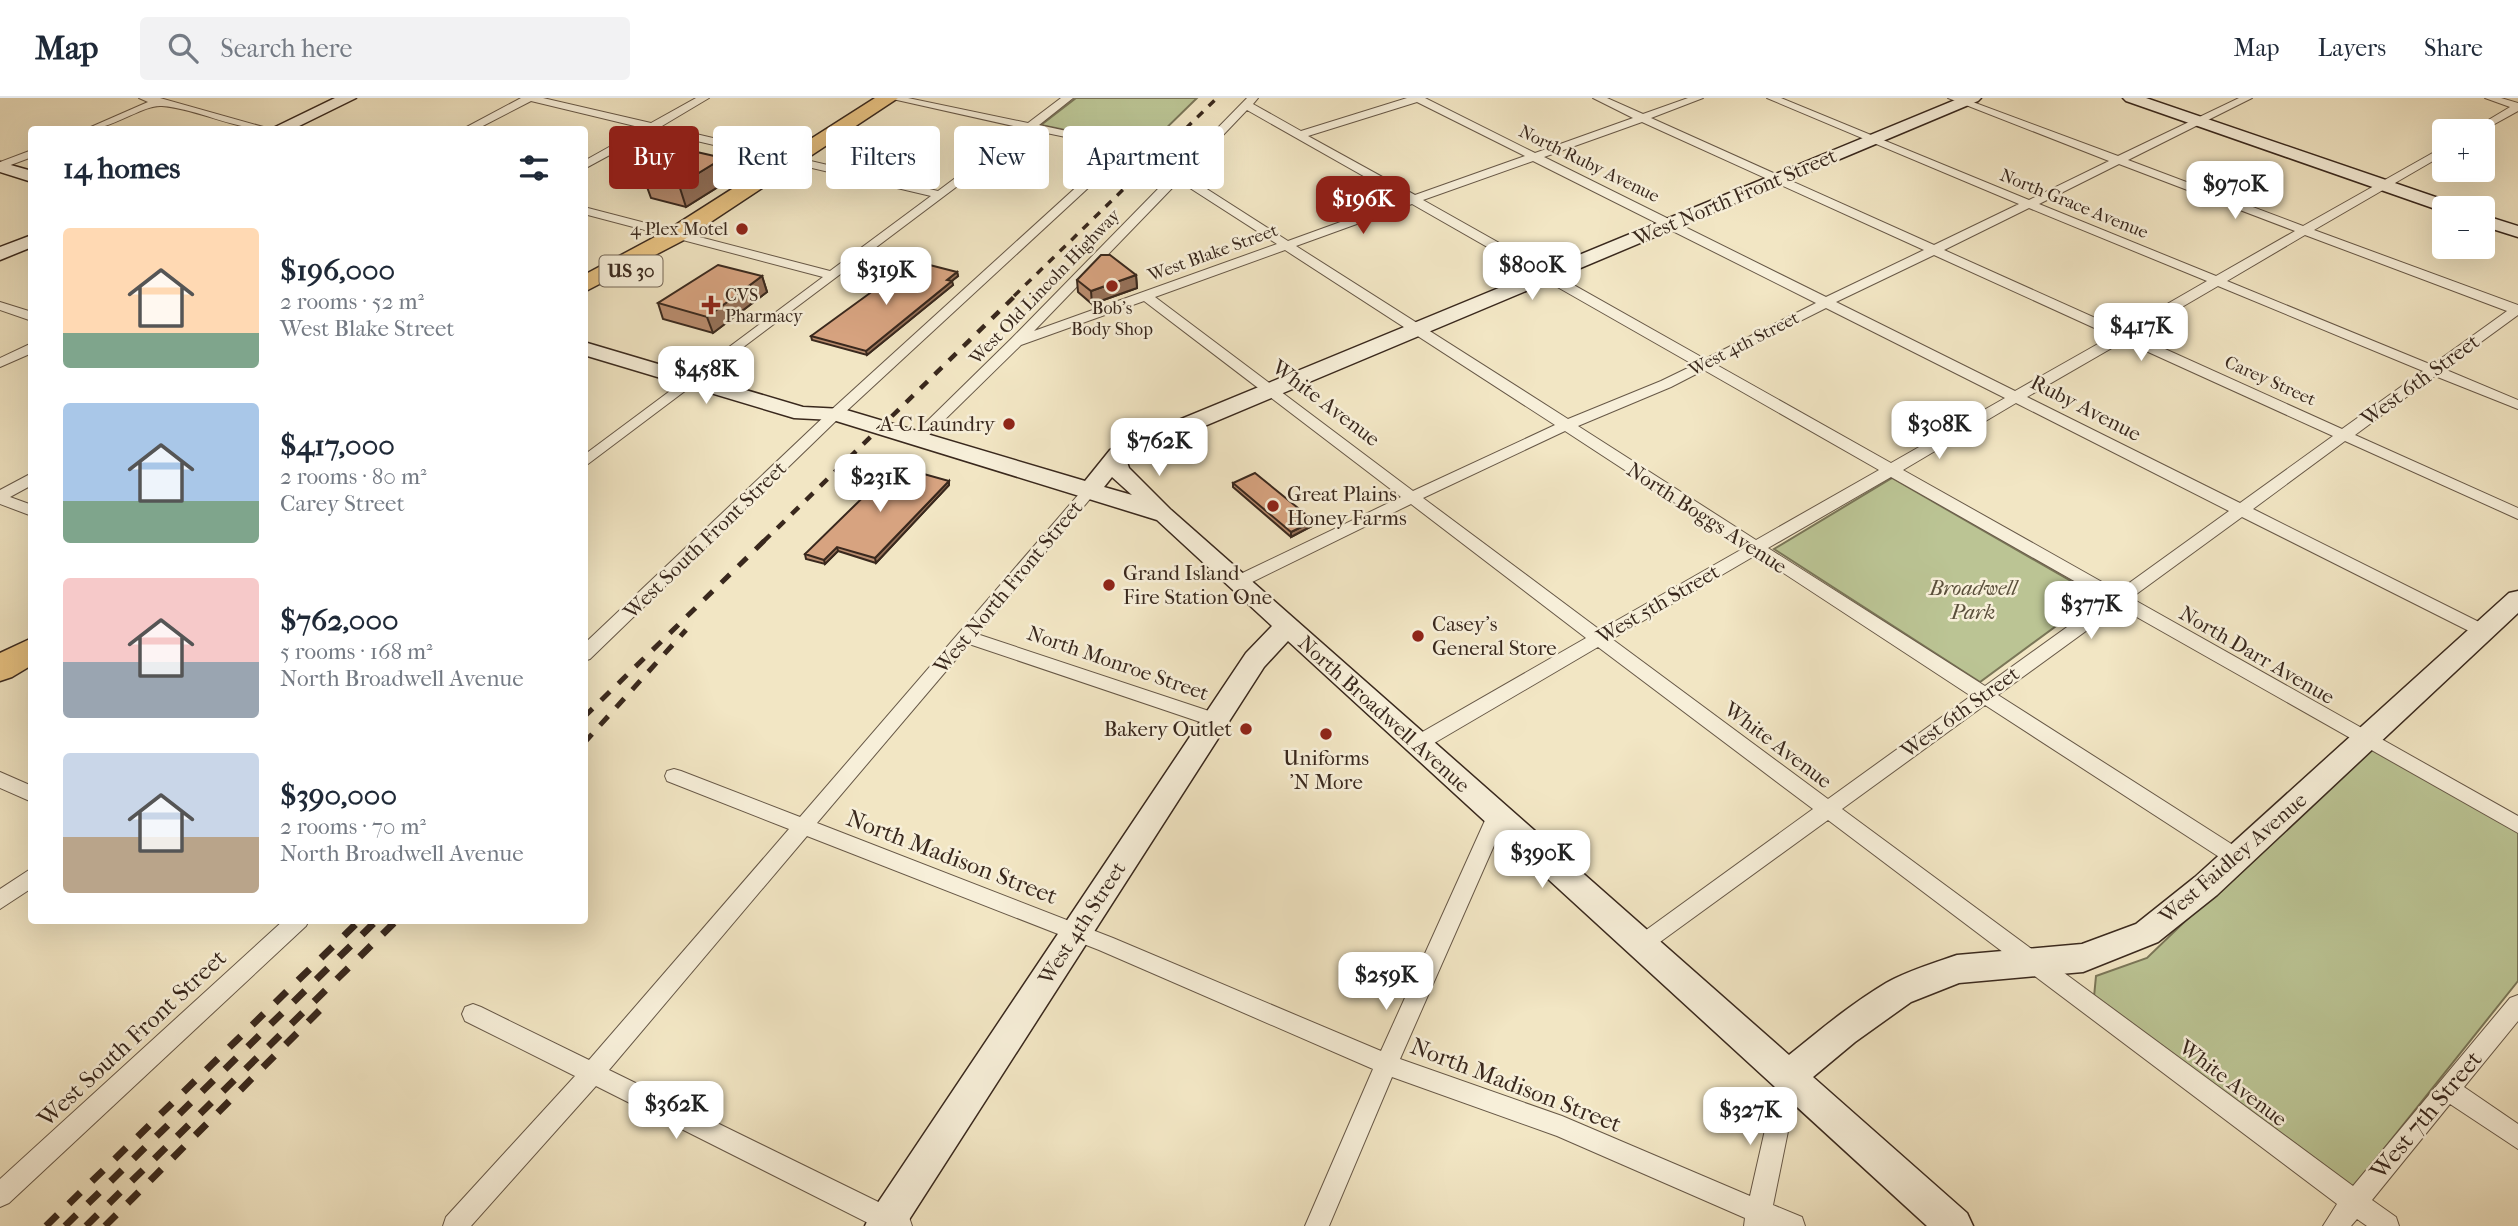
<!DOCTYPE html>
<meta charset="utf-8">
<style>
body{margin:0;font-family:"IM FELL French Canon",serif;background:#f2f2f3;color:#1f2937;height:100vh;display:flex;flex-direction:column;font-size:26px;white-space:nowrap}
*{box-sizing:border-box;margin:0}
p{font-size:23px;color:#747a83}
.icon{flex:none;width:38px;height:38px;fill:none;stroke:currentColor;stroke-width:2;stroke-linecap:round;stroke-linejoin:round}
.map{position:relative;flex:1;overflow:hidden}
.side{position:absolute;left:28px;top:28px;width:560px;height:798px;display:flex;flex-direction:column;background:#fff;border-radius:7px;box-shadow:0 7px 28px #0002}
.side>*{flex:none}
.top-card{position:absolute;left:609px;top:28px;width:665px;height:63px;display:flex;gap:14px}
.buttons{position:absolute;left:2432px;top:21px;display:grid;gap:14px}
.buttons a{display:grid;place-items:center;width:63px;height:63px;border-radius:7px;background:#fff;box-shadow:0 7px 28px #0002;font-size:35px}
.price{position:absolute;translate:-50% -60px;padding:0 16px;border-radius:14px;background:#fff;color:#222;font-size:23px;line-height:46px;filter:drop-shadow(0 2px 4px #0008)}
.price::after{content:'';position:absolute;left:50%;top:42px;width:21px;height:16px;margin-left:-10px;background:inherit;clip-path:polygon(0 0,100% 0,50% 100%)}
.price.on{background:#8f2418;color:#fff}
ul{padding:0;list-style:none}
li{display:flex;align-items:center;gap:21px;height:175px;padding:0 35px}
li span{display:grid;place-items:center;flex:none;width:196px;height:140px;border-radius:7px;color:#555}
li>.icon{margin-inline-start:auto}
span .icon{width:84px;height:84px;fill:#fffc;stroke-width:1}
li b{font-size:30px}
h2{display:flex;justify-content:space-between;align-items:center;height:84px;padding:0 35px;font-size:30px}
.pill{padding:0 24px;border-radius:7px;background:#fff;box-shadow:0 7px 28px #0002;font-size:24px;line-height:63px}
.pill.on{background:#8f2418;color:#fff}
header{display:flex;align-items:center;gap:42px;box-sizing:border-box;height:98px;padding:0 35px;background:#fff;border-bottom:2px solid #e0e1e3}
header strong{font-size:33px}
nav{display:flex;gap:38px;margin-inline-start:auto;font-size:24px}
.search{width:490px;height:63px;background:#f2f2f3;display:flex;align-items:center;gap:18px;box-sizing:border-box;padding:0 24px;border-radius:7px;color:#747a83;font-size:26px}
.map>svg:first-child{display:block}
.green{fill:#bbc494;stroke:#7a7658;stroke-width:2}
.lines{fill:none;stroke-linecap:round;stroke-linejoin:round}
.street-casing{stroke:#675847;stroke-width:2}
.secondary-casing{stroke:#39281d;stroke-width:3}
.highway-casing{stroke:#39281d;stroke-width:3}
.street{fill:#f7efd9;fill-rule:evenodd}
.secondary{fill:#f7efd9;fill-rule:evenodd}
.highway{fill:#e9c382;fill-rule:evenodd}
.rail-far3{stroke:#39281d;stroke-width:3.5;stroke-dasharray:8 8;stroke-linecap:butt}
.rail-far2{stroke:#39281d;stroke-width:4.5;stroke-dasharray:10 10;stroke-linecap:butt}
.rail-far1{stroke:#39281d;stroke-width:5;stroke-dasharray:12 12;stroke-linecap:butt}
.rail{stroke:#39281d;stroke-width:7;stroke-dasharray:16 16;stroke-linecap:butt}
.wall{fill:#b98c6e;stroke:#39281d;stroke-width:2}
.shaded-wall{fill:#96725a;stroke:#39281d;stroke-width:2}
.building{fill:#d7a380;stroke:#39281d;stroke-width:2}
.poi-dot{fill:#8f2418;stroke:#f7efd9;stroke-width:2.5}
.labels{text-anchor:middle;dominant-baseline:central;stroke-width:5;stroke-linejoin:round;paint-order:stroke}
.far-street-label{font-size:18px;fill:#39281d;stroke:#f7efd9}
.far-poi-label{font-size:18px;fill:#39281d;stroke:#f7efd9;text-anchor:end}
.shield{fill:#f7efd9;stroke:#726455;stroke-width:2}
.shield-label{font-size:19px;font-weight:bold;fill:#39281d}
.street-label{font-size:21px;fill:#39281d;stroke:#f7efd9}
.poi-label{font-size:21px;fill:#39281d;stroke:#f7efd9;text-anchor:start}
.park-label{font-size:21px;font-style:italic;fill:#5a4f3b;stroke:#f7efd9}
.near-street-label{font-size:24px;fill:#39281d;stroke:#f7efd9}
</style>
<header>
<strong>Map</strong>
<div class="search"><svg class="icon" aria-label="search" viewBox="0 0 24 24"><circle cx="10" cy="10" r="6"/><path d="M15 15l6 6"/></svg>Search here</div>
<nav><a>Map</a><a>Layers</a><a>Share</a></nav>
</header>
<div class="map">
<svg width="2518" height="1128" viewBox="0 0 2518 1128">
<rect width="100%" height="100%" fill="#f2e6c4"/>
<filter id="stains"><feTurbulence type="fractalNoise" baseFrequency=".00286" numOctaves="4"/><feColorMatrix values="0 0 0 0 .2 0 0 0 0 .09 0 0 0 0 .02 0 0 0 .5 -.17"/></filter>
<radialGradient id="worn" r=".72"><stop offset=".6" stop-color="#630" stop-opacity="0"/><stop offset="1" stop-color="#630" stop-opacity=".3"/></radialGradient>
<!-- green -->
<path class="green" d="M1076 0H1197L1147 49 1041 27Z
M1892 380 2097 498 1980 584 1774 451Z
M2367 648 2518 734V883L2351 1092 2094 899 2096 878 2147 860Z"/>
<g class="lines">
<!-- street casing -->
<g class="street-casing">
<path id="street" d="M139 0H160L274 32C233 32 199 11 162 8 144 6 111 32 84 32L148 4Z
M521 0H543L651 25 696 0H709L662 28 938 93 1022 30 888 0H908L1028 25 1061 0H1073L1039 27 1117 44 1124 53 1113 67 840 319 590 561 584 563V546L830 313 1105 63 1112 53 1109 48 1032 32 584 369V357L823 179 584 116V109L830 173 931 98 654 33 584 71V63L643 30 531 3 475 32H461Z
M1247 0H1258L1253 6 1301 33 1407 0H1425L1535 55 1633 20 1593 0H1607L1643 16 1688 0H1703L1651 20 1934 147 2019 106 1767 0H1781L2029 102 2109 63 1948 0H1962L2118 58 2239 0H2252L2128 62 2303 128 2445 48V56L2314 132 2518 207V217L2444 271 2518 302V311L2435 278 2355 337 2518 410V421L2345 343 2253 411 2489 529 2492 533 2489 537H2477L2242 419 2131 500 2518 718V735L2119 509 1998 597 2244 754 2247 760 2244 766 2237 768 2230 766 1985 607 1842 711 2353 1088 2510 900 2518 897V923L2464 989 2518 1026V1051L2450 1006 2372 1102 2396 1119 2399 1128H2367L2357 1121 2351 1128H2323L2337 1106 1828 722 1649 852 1642 855 1635 852 1631 846 1635 840 1813 711 1598 549 1424 651H1410L1408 646 1410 641 1586 540 1411 406 1244 488H1232L1230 484 1232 480 1401 399 1144 203 1021 247 923 343H913L911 340 913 337 1011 241ZM1417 4 1525 58 1415 97 1308 38ZM1247 12 1404 101 1288 143 1185 77ZM1642 24 1924 152 1826 199 1544 59ZM1533 63 1816 205 1705 261 1423 102ZM2119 66 2295 133 2216 178 2039 106ZM1179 83 1277 146 1034 233ZM1412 106 1694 267 1661 283 1568 321 1296 148ZM2029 110 2207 183 2122 232 1944 152ZM2305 137 2507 213 2432 267 2227 183ZM1285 152 1555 327 1413 393 1155 199ZM1934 157 2112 238 2015 293 1836 204ZM2218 188 2423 273 2342 331 2134 237ZM1826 210 2005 300 1891 365 1715 266ZM2124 243 2333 338 2240 405 2027 299ZM1704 272 1879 372 1756 442 1578 328 1671 289ZM2016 305 2229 413 2118 493 1903 372ZM1565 333 1744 450 1600 532 1423 400ZM1891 379 2106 501 1985 588 1768 450ZM1756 457 1971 598 1828 701 1612 541Z
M2485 0H2501L2518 5V13L2482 33H2470L2510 9Z
M32 52V59L0 71V64Z
M0 204 32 214V223L0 212Z
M32 245V255L0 269V260Z
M32 375V387L10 399 32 407V418L0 406V392Z
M1090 387 1098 392 1095 395 977 536 1221 617 1224 622 1221 627H1209L969 546 817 725 1113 840 1381 953 1487 718 1490 713 1497 710 1504 713 1507 718 1400 961 1562 1018 1750 1098 1777 979 1780 972 1788 969 1796 972 1799 979 1773 1107 1802 1119 1805 1128H1744L1745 1120 1557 1038 1392 979 1329 1128H1305L1373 971 1099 852 807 738 609 972 909 1119 912 1128H874L596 988 471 1128H443L446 1119 575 978 465 923 462 916 465 909 473 906 481 909 589 962 789 731 667 683 665 678 667 673 674 671 681 673 800 719 1085 389Z
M0 674 32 688V704L0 690Z
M32 770V790L0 811V791Z
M284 822H309L306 828 9 1105 0 1109V1081Z"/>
</g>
<!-- secondary casing -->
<g class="secondary-casing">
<path id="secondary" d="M335 0H356L291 32H269Z
M1960 0H1981L1978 3 1126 361 1129 370 1170 411 1789 957C1820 932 1851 906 1886 885 1907 873 1934 865 1957 857L2082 846 2136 826 2195 779 2509 495 2518 493V515L2217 797 2158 844 2083 874 1959 885 1911 904 1855 944 1813 979 1967 1115 1973 1128H1927L1288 543 1264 569 905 1128H865L871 1115 1246 555 1272 528 1157 422 833 322 794 320 584 257V244L803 309 843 311 1085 383 1110 352 1118 347ZM1112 379 1132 397 1104 389Z
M2123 0H2146L2456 106 2459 110H2445L2444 114 2126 3Z
M0 64 32 73V84L0 74Z
M2483 117 2518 128V139L2483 128Z
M32 137V149L0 162V149Z"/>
</g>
<!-- highway casing -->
<g class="highway-casing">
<path id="highway" d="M875 0H898L682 143 584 194V177L666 133Z
M32 540V567L12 579 0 583V555Z"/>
</g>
<!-- street -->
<use href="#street" class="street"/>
<!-- secondary -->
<use href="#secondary" class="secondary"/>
<!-- highway -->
<use href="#highway" class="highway"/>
<!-- rail-far3 -->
<path class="rail-far3" d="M1014 198 1217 0"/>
<!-- rail-far2 -->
<path class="rail-far2" d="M763 444 1016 197"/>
<!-- rail-far1 -->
<path class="rail-far1" d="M584 619 765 442
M584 645 686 532"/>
<!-- rail -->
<path class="rail" d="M46 1128 360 822
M65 1128 377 822
M86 1128 397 822
M105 1128 323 909"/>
</g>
<!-- wall -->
<path class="wall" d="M723 60 729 82 686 109 651 100 643 78Z
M957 174 958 178 951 183 953 187 867 257 812 242 811 238Z
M1136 177 1137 190 1092 206 1078 194 1077 182Z
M762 178 767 194 713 235 663 221 658 205Z
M1233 385 1314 423V427L1291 439 1233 389Z
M949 387 876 465 838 453 825 466 806 461 805 456Z"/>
<!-- shaded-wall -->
<path class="shaded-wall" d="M723 60 729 82 686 109 679 87Z
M957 174 958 178 948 186 947 182Z
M1136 177 1137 190 1092 206 1091 193Z
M762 178 767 194 713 235 707 219Z
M952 183 953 187 867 257 866 253Z
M949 383V387L876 465 875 460Z
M1314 423V427L1291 439V434Z
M837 449 838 453 825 466 824 462Z"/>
<!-- building -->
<path class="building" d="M688 52 723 60 679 87 643 78Z
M1101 157H1110L1136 177 1091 193 1077 182Z
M914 163 957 174 947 182 952 183 866 253 811 238Z
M718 167 762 178 707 219 658 205Z
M895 368 949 383 875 460 837 449 824 462 805 456Z
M1255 375 1314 423 1291 434 1233 385Z"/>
<!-- markers -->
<g class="poi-dot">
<circle cx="742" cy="131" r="7"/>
<circle cx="1112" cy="188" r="7"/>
<path d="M707.5 196.5h7v7h7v7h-7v7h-7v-7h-7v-7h7z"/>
<circle cx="1009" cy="326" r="7"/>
<circle cx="1273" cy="408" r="7"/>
<circle cx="1109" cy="487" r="7"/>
<circle cx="1418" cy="538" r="7"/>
<circle cx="1246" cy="631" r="7"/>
<circle cx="1326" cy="636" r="7"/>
</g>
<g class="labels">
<!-- far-street labels -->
<g class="far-street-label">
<text transform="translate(1589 66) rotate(26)">North Ruby Avenue</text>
<text transform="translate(2074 106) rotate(22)">North Grace Avenue</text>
<text transform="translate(1213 155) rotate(-20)">West Blake Street</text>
<text transform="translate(1045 189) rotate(-46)">West Old Lincoln Highway</text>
<text transform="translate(1744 246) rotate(-27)">West 4th Street</text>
<text transform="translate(2270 283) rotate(24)">Carey Street</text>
</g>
<!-- far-poi labels -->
<g class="far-poi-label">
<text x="728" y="131">4 Plex Motel</text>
<text x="725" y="197" text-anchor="start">CVS<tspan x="725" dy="21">Pharmacy</tspan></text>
<text x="1112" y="210" text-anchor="middle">Bob's<tspan x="1112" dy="21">Body Shop</tspan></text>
</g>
<!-- shield labels -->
<rect class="shield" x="599.5" y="157.5" width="63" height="31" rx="5"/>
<g class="shield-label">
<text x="631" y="173">US 30</text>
</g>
<!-- street labels -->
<g class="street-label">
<text transform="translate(1735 99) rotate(-23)">West North Front Street</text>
<text transform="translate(2420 282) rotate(-36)">West 6th Street</text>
<text transform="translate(1326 305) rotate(37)">White Avenue</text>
<text transform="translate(2086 310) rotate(27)">Ruby Avenue</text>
<text transform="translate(1707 420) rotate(33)">North Boggs Avenue</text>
<text transform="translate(705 442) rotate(-44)">West South Front Street</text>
<text transform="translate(1008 489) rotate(-50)">West North Front Street</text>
<text transform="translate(1658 506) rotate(-30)">West 5th Street</text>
<text transform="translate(2257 557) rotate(30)">North Darr Avenue</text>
<text transform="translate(1118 565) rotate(19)">North Monroe Street</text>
<text transform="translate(1960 614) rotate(-36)">West 6th Street</text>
<text transform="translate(1384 616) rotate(42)">North Broadwell Avenue</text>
<text transform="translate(1778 647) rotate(37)">White Avenue</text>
<text transform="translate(2233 760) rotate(-41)">West Faidley Avenue</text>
<text transform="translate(1082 825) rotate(-57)">West 4th Street</text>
<text transform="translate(2233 985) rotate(37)">White Avenue</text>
</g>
<!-- poi labels -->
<g class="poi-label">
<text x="995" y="326" text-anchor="end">A-C Laundry</text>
<text x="1287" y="396">Great Plains<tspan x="1287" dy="24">Honey Farms</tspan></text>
<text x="1123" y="475">Grand Island<tspan x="1123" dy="24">Fire Station One</tspan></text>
<text x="1432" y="526">Casey's<tspan x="1432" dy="24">General Store</tspan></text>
<text x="1232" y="631" text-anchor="end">Bakery Outlet</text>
<text x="1326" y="660" text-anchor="middle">Uniforms<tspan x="1326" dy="24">'N More</tspan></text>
</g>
<!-- park labels -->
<g class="park-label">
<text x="1973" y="490">Broadwell<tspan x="1973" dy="24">Park</tspan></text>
</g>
<!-- near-street labels -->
<g class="near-street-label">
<text transform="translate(952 759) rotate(21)">North Madison Street</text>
<text transform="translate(132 940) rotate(-43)">West South Front Street</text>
<text transform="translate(1516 987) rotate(21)">North Madison Street</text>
<text transform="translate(2426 1017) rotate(-50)">West 7th Street</text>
</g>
</g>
<rect width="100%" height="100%" filter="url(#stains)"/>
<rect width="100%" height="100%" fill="url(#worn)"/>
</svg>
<div class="buttons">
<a>+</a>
<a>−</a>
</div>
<b class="price" style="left:2235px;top:123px">$970K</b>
<b class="price on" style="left:1363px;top:138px">$196K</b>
<b class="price" style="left:1532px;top:204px">$800K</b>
<b class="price" style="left:886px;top:209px">$319K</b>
<b class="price" style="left:2141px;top:265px">$417K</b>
<b class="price" style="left:706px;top:308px">$458K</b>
<b class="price" style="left:1939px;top:363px">$308K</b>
<b class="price" style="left:1159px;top:380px">$762K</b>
<b class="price" style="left:880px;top:416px">$231K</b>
<b class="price" style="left:2091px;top:543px">$377K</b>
<b class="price" style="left:1542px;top:792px">$390K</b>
<b class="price" style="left:1386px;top:914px">$259K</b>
<b class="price" style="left:676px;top:1043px">$362K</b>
<b class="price" style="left:1750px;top:1049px">$327K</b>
<div class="top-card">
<a class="pill on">Buy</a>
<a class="pill">Rent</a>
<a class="pill">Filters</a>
<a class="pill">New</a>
<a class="pill">Apartment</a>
</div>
<section class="side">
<h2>14 homes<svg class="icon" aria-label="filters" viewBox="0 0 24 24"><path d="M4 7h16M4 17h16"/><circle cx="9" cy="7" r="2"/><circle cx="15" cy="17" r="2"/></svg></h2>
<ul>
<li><span style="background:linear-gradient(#ffd9b3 75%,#7fa58c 0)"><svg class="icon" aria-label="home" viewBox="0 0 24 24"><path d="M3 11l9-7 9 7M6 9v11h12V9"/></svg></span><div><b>$196,000</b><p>2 rooms · 52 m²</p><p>West Blake Street</p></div></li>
<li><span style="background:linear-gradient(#a9c7e8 70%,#7fa58c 0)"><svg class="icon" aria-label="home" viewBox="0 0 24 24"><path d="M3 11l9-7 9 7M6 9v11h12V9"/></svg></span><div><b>$417,000</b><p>2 rooms · 80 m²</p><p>Carey Street</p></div></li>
<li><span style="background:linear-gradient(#f6c9c9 60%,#9aa5b1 0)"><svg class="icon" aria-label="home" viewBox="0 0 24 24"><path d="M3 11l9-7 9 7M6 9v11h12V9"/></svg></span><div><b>$762,000</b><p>5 rooms · 168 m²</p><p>North Broadwell Avenue</p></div></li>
<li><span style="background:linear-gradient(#c9d6e8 60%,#b9a48a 0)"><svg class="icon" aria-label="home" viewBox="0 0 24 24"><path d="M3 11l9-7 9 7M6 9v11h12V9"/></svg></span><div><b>$390,000</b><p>2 rooms · 70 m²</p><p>North Broadwell Avenue</p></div></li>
</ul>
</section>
</div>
